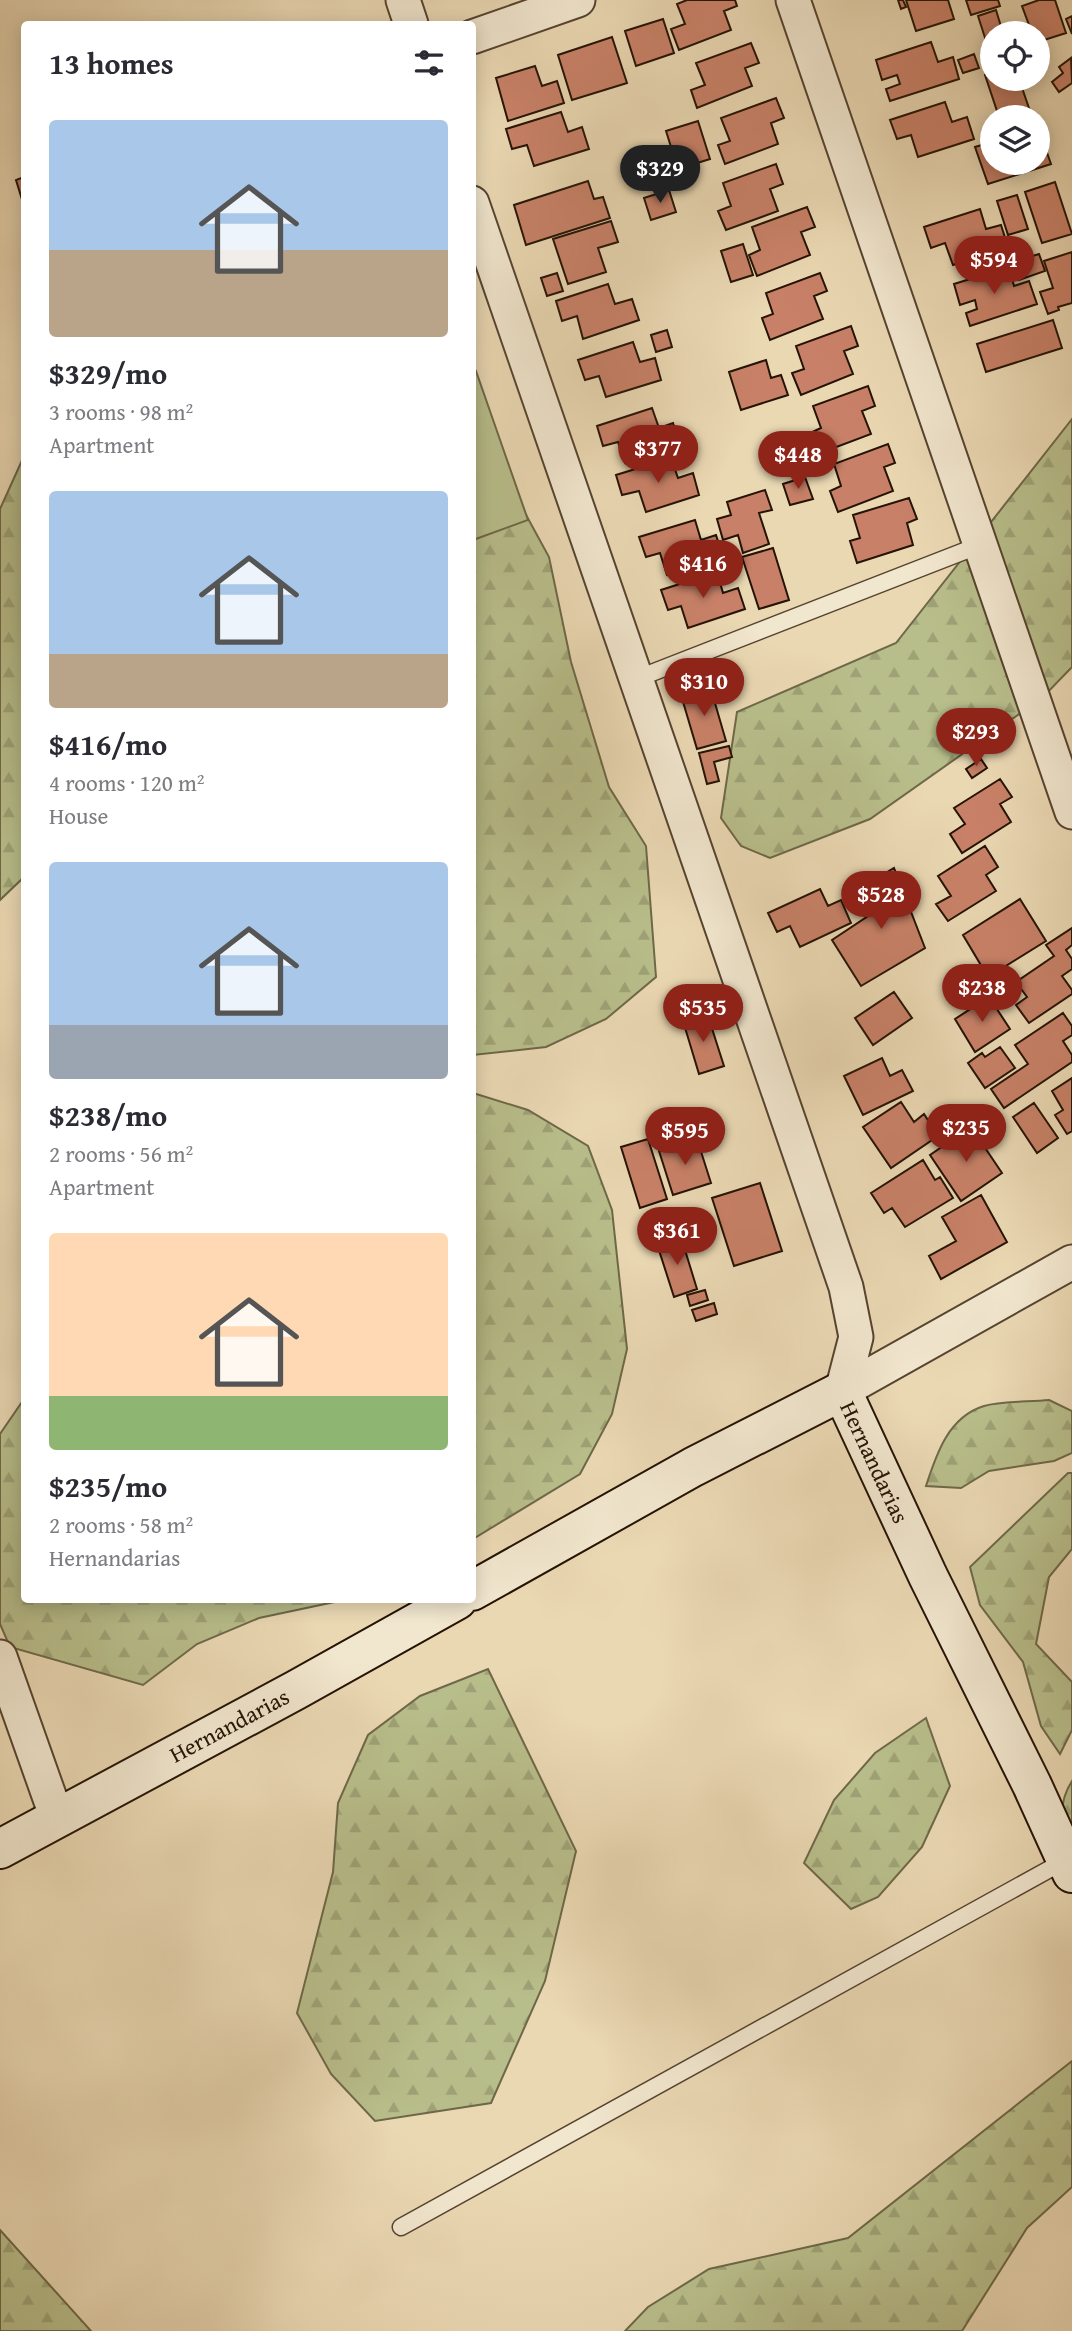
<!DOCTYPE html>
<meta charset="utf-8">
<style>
body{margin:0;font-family:"Gentium Book Plus",serif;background:#f7f7f7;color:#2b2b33;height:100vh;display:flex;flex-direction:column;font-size:26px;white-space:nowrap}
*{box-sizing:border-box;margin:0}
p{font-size:23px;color:#7c7c81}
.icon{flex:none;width:38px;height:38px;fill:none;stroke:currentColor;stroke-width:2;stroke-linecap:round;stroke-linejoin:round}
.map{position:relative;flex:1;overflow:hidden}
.panel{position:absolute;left:21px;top:21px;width:455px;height:1582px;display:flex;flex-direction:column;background:#fff;border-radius:7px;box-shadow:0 4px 18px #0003}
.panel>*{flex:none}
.fabs{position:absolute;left:980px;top:21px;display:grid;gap:14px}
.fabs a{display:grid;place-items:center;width:70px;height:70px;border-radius:50%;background:#fff;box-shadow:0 4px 18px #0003;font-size:35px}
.price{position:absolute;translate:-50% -60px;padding:0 16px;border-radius:24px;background:#8f2418;color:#fff;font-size:23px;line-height:46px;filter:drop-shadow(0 2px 4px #0008)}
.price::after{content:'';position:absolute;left:50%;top:42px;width:21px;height:16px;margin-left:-10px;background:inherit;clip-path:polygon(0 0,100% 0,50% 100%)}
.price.active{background:#222;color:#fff}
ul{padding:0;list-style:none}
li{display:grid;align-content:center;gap:14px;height:371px;padding:0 28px}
li span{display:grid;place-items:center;height:217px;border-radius:7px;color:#555}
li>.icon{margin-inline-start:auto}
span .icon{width:126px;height:126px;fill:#fffc;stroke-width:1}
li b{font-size:30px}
h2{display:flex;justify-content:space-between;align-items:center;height:84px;padding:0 28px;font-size:30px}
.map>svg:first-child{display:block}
.forest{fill:url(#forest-firs);stroke:#6e6848;stroke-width:2}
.green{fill:#b8be8b;stroke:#6e6848;stroke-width:2}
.building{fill:#c88168;stroke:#251305;stroke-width:2}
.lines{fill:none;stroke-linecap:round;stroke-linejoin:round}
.lane-casing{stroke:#564430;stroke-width:19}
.street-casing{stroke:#564430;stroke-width:37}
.secondary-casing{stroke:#251305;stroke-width:42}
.lane{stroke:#f1e6ce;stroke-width:16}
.street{stroke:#f1e6ce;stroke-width:33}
.secondary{stroke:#f1e6ce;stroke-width:38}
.labels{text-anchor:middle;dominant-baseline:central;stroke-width:5;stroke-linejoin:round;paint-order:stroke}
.street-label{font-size:23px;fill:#251305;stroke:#f1e6ce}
</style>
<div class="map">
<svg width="1072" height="2331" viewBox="0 0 1072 2331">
<defs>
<pattern id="forest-firs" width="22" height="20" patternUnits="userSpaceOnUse" patternTransform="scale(1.75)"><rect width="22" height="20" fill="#b8be8b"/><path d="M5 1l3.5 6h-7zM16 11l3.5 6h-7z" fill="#9ea276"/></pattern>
</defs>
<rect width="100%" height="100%" fill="#ead8b3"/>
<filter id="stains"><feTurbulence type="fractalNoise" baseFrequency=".00286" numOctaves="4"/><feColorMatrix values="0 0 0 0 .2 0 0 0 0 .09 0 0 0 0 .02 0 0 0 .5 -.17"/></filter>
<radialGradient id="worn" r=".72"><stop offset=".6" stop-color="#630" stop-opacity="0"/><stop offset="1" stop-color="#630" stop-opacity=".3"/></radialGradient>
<!-- forest -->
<path class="forest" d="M1072 419V667L1042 698 870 819 770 858 741 846 721 818 737 712 896 643Z
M24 456V877L0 900V509Z
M525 513 549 557 571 662 609 787 646 846 656 977 606 1019 546 1047 473 1055 472 537Z
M473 1093 528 1110 588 1146 612 1210 627 1349 612 1414 580 1474 473 1539Z
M24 1399V1600H344L259 1618 197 1644 143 1685 10 1647 0 1624V1434Z
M1049 1400 1072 1411V1453L1054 1461 989 1471 961 1488 926 1486C936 1455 948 1417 984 1406 1002 1401 1029 1402 1049 1400Z
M1068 1473H1072V1549L1049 1577 1036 1644 1072 1682V1730L1060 1754 1041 1726 1023 1662 980 1605 970 1567Z
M488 1669 576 1851 545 1981 491 2103 375 2121 331 2074 297 2013 333 1872 338 1803 368 1735 420 1696Z
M926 1718 950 1786 922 1847 878 1897 851 1909 804 1863 834 1800 875 1753Z
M1072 1781V1856C1063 1830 1055 1807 1072 1781Z
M1072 2061V2187L1027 2228 962 2331H625L648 2307 709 2269 848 2238Z
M0 2230 91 2331H0Z"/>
<!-- green -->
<path class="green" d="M476 371 528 520 473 540 472 373Z"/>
<!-- building -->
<path class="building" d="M687 0H735L737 6 724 11 731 30 679 50 671 29 685 24 677 4Z
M898 0H903L906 7 901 9Z
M906 0H948L954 19 916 31Z
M966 0H998L1000 6 971 15Z
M1039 0H1055L1066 33 1038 42V33H1032L1022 6Z
M996 10 1003 33H992V42L987 44 978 16Z
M1072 16V34L1066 19Z
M663 19 674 53 636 66 625 31Z
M612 37 627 83 572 100 558 55Z
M931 42 938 62 953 57 959 79 890 101 886 89 900 84 897 75 882 80 876 60Z
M751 43 759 63 745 68 752 86 697 108 691 90 705 85 696 63Z
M974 54 979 68 963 73 958 60Z
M1071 58 1072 83 1059 92 1052 82 1063 73 1059 67Z
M535 66 542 86 557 81 564 103 508 121 496 78Z
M992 73V79H1019L1032 117H999L985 75Z
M776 98 784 118 771 123 778 144 725 164 718 145 730 141 721 118Z
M945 102 952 122 967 117 974 139 918 157 911 135 897 139 890 120Z
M561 112 568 132 582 127 589 149 534 166 527 145 512 149 506 129Z
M698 121 710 159 678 169 666 131Z
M1038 127 1051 164 988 184 975 147 992 142V163H1038Z
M776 164 783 184 770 189 778 211 726 230 718 211 731 206 723 183Z
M24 177V206L16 180Z
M588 181 594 199 603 197 610 218 526 245 514 205Z
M1055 182 1072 234 1042 243 1025 192Z
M669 190 676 212 651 220 644 198Z
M1017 195 1028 229 1008 235 997 201Z
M807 207 815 227 801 232 810 255 757 276 749 255 760 250 752 227Z
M980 209 986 229 1001 225 1008 247 953 265 945 243 931 248 924 227Z
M611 221 618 242 598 248 606 272 568 284 553 239Z
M743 244 753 275 731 282 721 251Z
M1072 252V303L1058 307 1059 310 1048 314 1040 292 1053 288 1044 261Z
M1039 254 1045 271 1019 280 1013 262Z
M1009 267 1014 286 1029 281 1037 304 970 326 966 313 977 309 975 300 960 305 954 284Z
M557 273 563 291 547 296 541 278Z
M820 273 827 291 814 296 823 319 770 340 762 318 773 314 766 293Z
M608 284 615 304 632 299 639 320 583 339 577 316 562 321 556 301Z
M1053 320 1062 348 986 372 977 344Z
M851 326 858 346 844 351 853 374 801 395 792 373 804 369 796 346Z
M667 330 672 347 656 352 651 335Z
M633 342 640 362 655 358 661 380 606 397 599 376 585 380 578 360Z
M766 360 771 378 781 375 788 395 741 410 729 372Z
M868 386 875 406 862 411 871 434 818 454 810 433 821 428 813 406Z
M652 408 659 428 673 423 680 446 625 463 618 442 603 446 597 426Z
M888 444 895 463 884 467 893 491 838 512 830 491 841 486 834 464Z
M671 458 678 478 693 473 699 495 646 512 639 491 622 495 616 475Z
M805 477 813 499 790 505 783 484Z
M765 490 772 510 759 513 769 544 743 553 738 535 723 540 717 519 731 515 727 502Z
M909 498 917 519 907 523 913 545 857 563 850 541 860 538 853 515Z
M695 520 701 540 716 535 723 557 667 575 660 553 646 557 639 537Z
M773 548 789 600 759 609 742 557Z
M717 572 723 593 738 588 745 609 688 628 681 606 668 610 661 590Z
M710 686 726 741 697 749 681 695Z
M979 722 991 741 976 750 963 731Z
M729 746 732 757 714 762 719 781 707 784 699 753Z
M981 759 987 768 972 778 966 769Z
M1000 779 1012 797 1000 804 1011 822 962 853 950 834 965 824 954 808Z
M985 846 998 867 986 875 996 891 948 921 936 904 951 896 938 876Z
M894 868 925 948 861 986 832 940 871 914 861 888Z
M820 889 828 906 841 900 851 923 800 947 790 926 777 932 768 913Z
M1020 899 1046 941 988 977 963 935Z
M1072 928V945L1066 950 1072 959V969L1062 976 1072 990V994L1029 1023 1016 1005 1027 997 1016 982 1054 956 1046 945Z
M894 992 912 1018 873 1045 855 1018Z
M989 997 1010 1029 975 1052 955 1019Z
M707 1013 724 1066 699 1074 683 1021Z
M1063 1013 1072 1026V1035L1063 1041 1072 1055V1062L1004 1108 991 1089 1028 1064 1015 1045Z
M1000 1047 1015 1068 985 1088 968 1063 982 1053 985 1057Z
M882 1058 890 1076 902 1070 913 1091 863 1115 844 1076Z
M1072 1078V1131L1067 1134 1055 1115 1063 1110 1052 1091Z
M901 1102 914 1122 924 1114 938 1136 891 1168 863 1127Z
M1034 1103 1058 1138 1037 1153 1013 1117Z
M971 1127 1002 1173 961 1201 930 1155Z
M648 1139 667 1199 640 1208 621 1147Z
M697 1139 711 1183 673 1195 659 1151Z
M923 1160 935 1180 940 1177 953 1198 905 1227 892 1208 884 1213 871 1193Z
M760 1183 782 1251 734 1266 712 1198Z
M981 1195 1007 1242 941 1279 929 1256 956 1241 942 1217Z
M681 1237 697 1289 674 1297 657 1244Z
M705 1290 708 1300 690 1306 687 1295Z
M714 1303 717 1314 696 1321 692 1310Z"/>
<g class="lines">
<!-- lane casing -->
<g class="lane-casing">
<path id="lane" d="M636 679 980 545
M401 2227 1066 1860"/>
</g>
<!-- street casing -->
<g class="street-casing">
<path id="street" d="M403 0 411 24
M793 0 1072 812
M472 37 578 0
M472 203 846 1287 856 1337 842 1391
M842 1391 1072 1262
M0 1657 57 1818"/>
</g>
<!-- secondary casing -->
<g class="secondary-casing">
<path id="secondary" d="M472 1591 693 1467 842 1391 928 1576 1032 1785 1072 1873
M0 1849 296 1690 457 1600"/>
</g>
<!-- lane -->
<use href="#lane" class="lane"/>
<!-- street -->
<use href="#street" class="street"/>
<!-- secondary -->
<use href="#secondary" class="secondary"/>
</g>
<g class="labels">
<!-- street labels -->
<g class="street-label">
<text transform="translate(875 1462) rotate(65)">Hernandarias</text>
<text transform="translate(229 1725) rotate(-28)">Hernandarias</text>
</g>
</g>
<rect width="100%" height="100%" filter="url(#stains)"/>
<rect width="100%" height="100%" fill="url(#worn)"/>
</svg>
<div class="fabs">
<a><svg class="icon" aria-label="locate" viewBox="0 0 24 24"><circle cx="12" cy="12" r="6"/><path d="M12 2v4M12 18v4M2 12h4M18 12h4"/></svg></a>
<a><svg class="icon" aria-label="layers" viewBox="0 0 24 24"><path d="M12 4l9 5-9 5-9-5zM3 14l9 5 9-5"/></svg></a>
</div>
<b class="price active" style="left:660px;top:205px">$329</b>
<b class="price" style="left:994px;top:296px">$594</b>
<b class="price" style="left:658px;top:485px">$377</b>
<b class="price" style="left:798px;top:491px">$448</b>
<b class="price" style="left:703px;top:600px">$416</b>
<b class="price" style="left:704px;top:718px">$310</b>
<b class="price" style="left:976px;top:768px">$293</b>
<b class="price" style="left:881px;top:931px">$528</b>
<b class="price" style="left:982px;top:1024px">$238</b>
<b class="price" style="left:703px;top:1044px">$535</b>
<b class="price" style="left:966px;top:1164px">$235</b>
<b class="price" style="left:685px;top:1167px">$595</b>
<b class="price" style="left:677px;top:1267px">$361</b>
<section class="panel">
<h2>13 homes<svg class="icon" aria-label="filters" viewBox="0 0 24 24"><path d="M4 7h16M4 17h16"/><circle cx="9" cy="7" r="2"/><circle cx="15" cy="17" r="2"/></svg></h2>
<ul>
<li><span style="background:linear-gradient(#a9c7e8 60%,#b9a48a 0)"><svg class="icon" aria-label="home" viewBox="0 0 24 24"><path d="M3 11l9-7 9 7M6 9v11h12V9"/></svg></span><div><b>$329/mo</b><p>3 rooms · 98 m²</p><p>Apartment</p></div></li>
<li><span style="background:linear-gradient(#a9c7e8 75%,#b9a48a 0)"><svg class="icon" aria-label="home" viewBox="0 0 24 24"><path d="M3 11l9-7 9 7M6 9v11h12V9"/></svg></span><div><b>$416/mo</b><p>4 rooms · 120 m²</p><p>House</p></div></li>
<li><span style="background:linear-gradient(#a9c7e8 75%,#9aa5b1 0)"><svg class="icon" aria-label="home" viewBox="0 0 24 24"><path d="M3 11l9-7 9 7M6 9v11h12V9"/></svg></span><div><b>$238/mo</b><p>2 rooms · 56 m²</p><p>Apartment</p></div></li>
<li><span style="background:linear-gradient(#ffd9b3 75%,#8fb573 0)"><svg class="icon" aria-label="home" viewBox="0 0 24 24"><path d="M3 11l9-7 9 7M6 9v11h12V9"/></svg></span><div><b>$235/mo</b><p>2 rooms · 58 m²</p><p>Hernandarias</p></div></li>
</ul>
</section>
</div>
